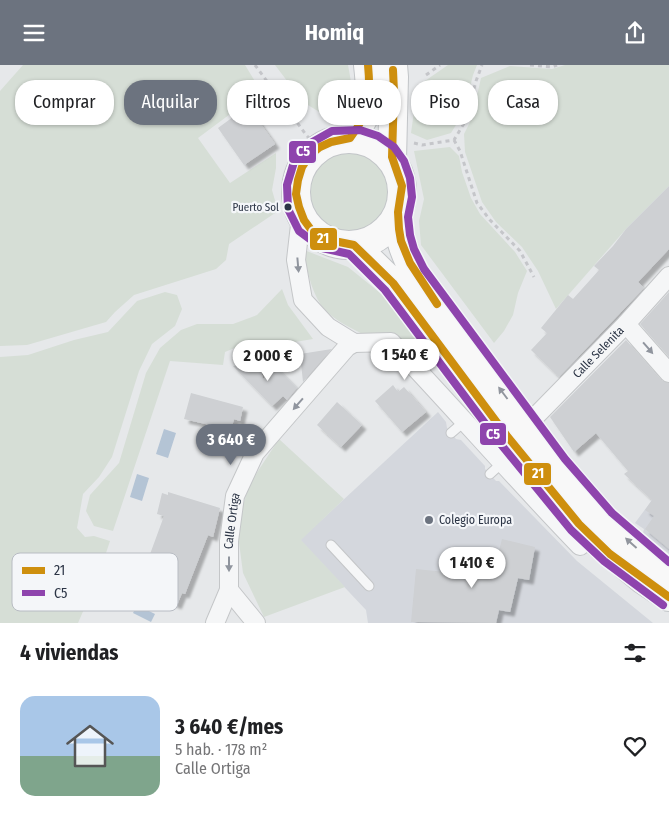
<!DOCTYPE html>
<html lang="es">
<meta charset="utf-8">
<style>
body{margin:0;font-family:"Fira Sans Condensed",sans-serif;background:#f6f6f6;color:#202124;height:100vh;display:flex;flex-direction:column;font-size:19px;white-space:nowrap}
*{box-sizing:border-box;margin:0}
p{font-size:16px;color:#757577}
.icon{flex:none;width:28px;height:28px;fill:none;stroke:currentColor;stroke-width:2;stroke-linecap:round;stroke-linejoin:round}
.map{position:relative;height:558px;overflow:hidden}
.sheet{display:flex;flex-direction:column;background:#fff;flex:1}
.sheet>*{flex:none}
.guide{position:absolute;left:15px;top:15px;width:640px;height:45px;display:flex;gap:10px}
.price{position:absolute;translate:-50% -42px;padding:0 11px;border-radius:18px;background:#fff;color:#222;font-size:16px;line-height:32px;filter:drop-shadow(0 1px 2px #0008)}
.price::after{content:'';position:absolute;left:50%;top:30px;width:15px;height:11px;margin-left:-8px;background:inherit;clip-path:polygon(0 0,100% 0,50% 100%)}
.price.selected{background:#6c737f;color:#fff}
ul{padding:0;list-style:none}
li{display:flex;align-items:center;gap:15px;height:125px;padding:0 20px}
li span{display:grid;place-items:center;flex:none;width:140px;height:100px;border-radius:15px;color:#555}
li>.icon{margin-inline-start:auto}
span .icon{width:60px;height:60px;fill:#fffc;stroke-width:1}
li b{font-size:21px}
h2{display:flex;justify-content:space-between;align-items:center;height:60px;padding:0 20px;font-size:21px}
.pill{padding:0 18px;border-radius:20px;background:#fff;box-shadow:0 1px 4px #0004;font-size:18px;line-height:45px}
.pill.selected{background:#6c737f;color:#fff}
header{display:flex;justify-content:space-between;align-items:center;height:65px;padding:0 20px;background:#6c737f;color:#fff;font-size:22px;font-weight:700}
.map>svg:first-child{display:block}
.built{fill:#d4d7dd}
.green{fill:#d6ded6}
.water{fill:#b4c4d5}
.building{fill:#ced0d3;filter:url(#shadow)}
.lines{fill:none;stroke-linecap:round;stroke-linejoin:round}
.lane-casing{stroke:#c4c6c8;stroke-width:11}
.street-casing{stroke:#c4c6c8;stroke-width:20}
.primary-casing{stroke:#c2c5c8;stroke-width:30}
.path{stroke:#c5c6ca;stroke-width:3;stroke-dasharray:4 4;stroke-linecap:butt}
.lane{stroke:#f5f6f7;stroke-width:9}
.street{stroke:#f5f6f7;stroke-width:18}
.primary{stroke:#f8f8f8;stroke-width:28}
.bus-1-casing{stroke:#f4f6f9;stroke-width:11}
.bus-2-casing{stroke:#f4f6f9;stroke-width:11}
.bus-1{stroke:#ce8f0e;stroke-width:8}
.bus-2{stroke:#8e44ad;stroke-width:8}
.oneway{fill:#90959e}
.oneway2{fill:#92969e}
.bus-dot{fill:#2b3445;stroke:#f4f6f9;stroke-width:2}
.poi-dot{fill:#6c737f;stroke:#f4f6f9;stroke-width:2}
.labels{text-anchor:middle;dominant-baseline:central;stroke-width:4.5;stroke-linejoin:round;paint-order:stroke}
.bus-label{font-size:11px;fill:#2b3445;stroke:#f4f6f9;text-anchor:end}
.street-label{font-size:12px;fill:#2b3445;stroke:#f4f6f9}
.poi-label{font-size:12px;fill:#2b3445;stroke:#f4f6f9;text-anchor:start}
.key{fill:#f4f6f9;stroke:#b8bcc3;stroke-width:1}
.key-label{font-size:14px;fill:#2b3445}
.line-badge{stroke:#f4f6f9;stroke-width:2}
.badge-label{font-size:14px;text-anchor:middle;font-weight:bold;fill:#fff}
</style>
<header><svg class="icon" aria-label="menu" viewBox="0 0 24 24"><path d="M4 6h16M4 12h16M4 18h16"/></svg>Homiq<svg class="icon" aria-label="share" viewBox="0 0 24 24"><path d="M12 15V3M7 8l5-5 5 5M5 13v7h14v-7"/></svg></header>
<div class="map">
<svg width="669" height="558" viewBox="0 0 669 558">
<defs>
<filter id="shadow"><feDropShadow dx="4.5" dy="4.5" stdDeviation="1" flood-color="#0004"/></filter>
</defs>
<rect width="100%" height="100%" fill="#e6e8ea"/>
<!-- built -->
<path class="built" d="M438 347 446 357 447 363 456 374 461 375 485 401V404L496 416H499L577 496 653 558H368L366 545 300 475Z
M669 425V489L643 468 644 464 635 458 652 435Z"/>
<!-- green -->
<path class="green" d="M23 0H245L261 26 198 73 230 118 276 88V103L272 125 278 146 229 179 226 195 216 204 134 230 115 247 106 257 27 280 0 281V26Z
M275 0H348L355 39 334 56 303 37Z
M448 0H477L473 10 464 47 451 68 427 75 411 68 417 25 422 18Z
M565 0H669V121L626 164 556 244 538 206 522 182 496 157 482 137 465 87 464 69 472 53 481 13 510 1 552 4Z
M450 82 459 91 462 107 471 133 480 149 515 187 527 206 518 228 513 250 504 266 494 278 421 180 419 156 424 134 414 86Z
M307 126a41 41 0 1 1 82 0a41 41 0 1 1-82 0Z
M304 185 348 202 399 243 419 271 415 287 408 288C385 278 335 261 321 240 310 223 307 204 304 185Z
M282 224 288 240 313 274 247 285 237 282 225 287 223 300 170 296 113 466 94 461 86 446 90 430 119 398 146 308 160 283 181 265 197 259H233L257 250Z
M165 227 177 230 182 244 175 261 152 279 139 306 112 392 99 412 83 429 77 463 85 472 94 471 110 476 98 512 78 558H0V292L28 290 74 275 108 267 137 236Z
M279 374 344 434 301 475 345 522 264 552 243 508 238 470 243 440 250 418Z"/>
<!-- water -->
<path class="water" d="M164 364 176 368 168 393 156 389Z
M137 409 149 413 142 436 130 432Z
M137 540 155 549 151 557 133 548Z"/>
<!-- building -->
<path class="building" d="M248 41 275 79 244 100 218 63Z
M669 121V184L638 217 644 223 559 312 531 285 547 268 541 263 568 230 573 234 599 205 594 201 613 181 626 164Z
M669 227V292L640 259Z
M626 275 661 315 669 318V484L645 464 654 451 645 445 652 435 624 409 628 406 596 368 574 387 550 352Z
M332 284 303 317 300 289Z
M259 297 263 314 275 301 297 323 287 335 283 331 272 341 233 301Z
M393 320 398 327 404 322 426 347 402 367 375 336Z
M191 328 243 342 240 356 234 354 227 379 206 373 210 360 184 354Z
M337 337 362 360 341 382 317 360Z
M168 427 220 443 213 472 208 470 185 529 182 528 177 540 145 525 150 515 142 511 164 451 157 449 162 428 168 430Z
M502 474 535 482 529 515 518 513 510 547 499 545 496 558 411 557 416 504 474 510 476 504 493 509Z"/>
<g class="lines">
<!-- lane casing -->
<g class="lane-casing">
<path id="lane" d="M451 368 465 356
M490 409 502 398
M331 480 369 521"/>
</g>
<!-- street casing -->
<g class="street-casing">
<g id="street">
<path d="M301 151 296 195 303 235 328 262 354 278 391 277C455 344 515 414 580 481"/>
<path d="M626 259 669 308"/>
<path id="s1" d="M527 360 626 259 669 211"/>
<path d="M215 558 229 525"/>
<path id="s2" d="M256 558 229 525V476L235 431 255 388 347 282 354 278"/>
</g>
</g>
<!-- primary casing -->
<g class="primary-casing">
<path id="primary" d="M350 73C372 46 372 34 368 0
M296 127a53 53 0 1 1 106 0a53 53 0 1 1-106 0Z
M392 95 394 12 393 0
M398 148C399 174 403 185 415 209L557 400 605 455 656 500 669 509
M354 180 393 218 507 371 589 470 642 514 669 532"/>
</g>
<!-- path -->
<path class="path" d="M255 0 307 71 319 82
M530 0 552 2 557 0
M426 10 440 0
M454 75 460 86 477 138 490 155 520 186 534 212
M414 78 422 80 454 75 466 55 476 16 482 0"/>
<!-- lane -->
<use href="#lane" class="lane"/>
<!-- street -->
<use href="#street" class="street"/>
<!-- primary -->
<use href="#primary" class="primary"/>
<!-- bus-1 casing -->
<g class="bus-1-casing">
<path id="bus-1" d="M368 0C371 32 370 47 350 73L331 77 320 82 309 91 302 102 298 115 296 129 299 142 304 155 312 166 324 174 354 180 393 218 507 371 579 459 610 489 669 532
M393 5 394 27 392 92 402 121 398 147 399 164 401 176 410 198 437 239"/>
</g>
<!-- bus-2 casing -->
<g class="bus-2-casing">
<path id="bus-2" d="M663 540 604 496 571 465 499 377 385 225 349 189 322 183 299 166 288 144 287 120 294 97 309 79 332 66 360 65 378 71 394 82 404 96 410 113 412 132 408 152 410 170 414 184 424 204 565 394 612 448 669 497"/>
</g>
<!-- bus-1 -->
<use href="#bus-1" class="bus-1"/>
<!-- bus-2 -->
<use href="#bus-2" class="bus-2"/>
</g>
<!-- one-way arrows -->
<defs><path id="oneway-solid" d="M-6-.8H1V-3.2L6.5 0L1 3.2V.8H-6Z" transform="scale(1.25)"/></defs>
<g class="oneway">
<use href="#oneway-solid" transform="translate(298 200) rotate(85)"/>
<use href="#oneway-solid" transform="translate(648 283) rotate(49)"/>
<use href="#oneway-solid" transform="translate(298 339) rotate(131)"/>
<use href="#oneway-solid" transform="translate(229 499) rotate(90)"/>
</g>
<g class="oneway2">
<use href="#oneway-solid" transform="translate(503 328) rotate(-127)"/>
<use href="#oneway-solid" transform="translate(631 478) rotate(-138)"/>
</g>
<!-- markers -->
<circle class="bus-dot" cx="288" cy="142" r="4.5"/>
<circle class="poi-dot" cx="429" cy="455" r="5"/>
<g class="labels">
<!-- bus labels -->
<g class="bus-label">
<text x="279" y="142">Puerto Sol</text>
</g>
<!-- street labels -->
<g class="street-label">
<text stroke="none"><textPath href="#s1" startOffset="102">Calle Selenita</textPath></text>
<text stroke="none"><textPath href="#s2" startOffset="112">Calle Ortiga</textPath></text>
</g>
<!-- poi labels -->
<g class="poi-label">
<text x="439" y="455">Colegio Europa</text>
</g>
</g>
<!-- legend -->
<rect x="12" y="488" width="166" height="58" rx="8" class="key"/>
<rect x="22" y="502" width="23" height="7" fill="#ce8f0e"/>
<rect x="22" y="525" width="23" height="6" fill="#8e44ad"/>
<g class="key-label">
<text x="54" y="510">21</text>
<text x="54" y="533">C5</text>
</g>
<g class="line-badge">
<rect x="288" y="75" width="29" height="24" rx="5" fill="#8e44ad"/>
<rect x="309" y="162" width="29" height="24" rx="5" fill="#ce8f0e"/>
<rect x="479" y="357" width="28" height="24" rx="5" fill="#8e44ad"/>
<rect x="523" y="397" width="29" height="24" rx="5" fill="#ce8f0e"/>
</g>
<g class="badge-label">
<text x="303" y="91">C5</text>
<text x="323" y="178">21</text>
<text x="493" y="374">C5</text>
<text x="538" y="413">21</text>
</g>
</svg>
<b class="price" style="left:405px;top:316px">1 540 €</b>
<b class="price" style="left:268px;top:317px">2 000 €</b>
<b class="price selected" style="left:231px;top:401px">3 640 €</b>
<b class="price" style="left:472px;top:524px">1 410 €</b>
<div class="guide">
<a class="pill">Comprar</a>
<a class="pill selected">Alquilar</a>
<a class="pill">Filtros</a>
<a class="pill">Nuevo</a>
<a class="pill">Piso</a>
<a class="pill">Casa</a>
</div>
</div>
<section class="sheet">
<h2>4 viviendas<svg class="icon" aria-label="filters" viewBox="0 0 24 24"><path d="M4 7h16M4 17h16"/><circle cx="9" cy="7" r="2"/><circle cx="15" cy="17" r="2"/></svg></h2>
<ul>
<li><span style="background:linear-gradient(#a9c7e8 60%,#7fa58c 0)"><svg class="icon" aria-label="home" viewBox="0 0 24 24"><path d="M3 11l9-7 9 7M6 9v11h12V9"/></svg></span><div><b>3 640 €/mes</b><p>5 hab. · 178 m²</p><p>Calle Ortiga</p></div><svg class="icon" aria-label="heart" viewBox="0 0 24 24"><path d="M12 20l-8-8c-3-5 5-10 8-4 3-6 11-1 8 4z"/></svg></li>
</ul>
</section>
